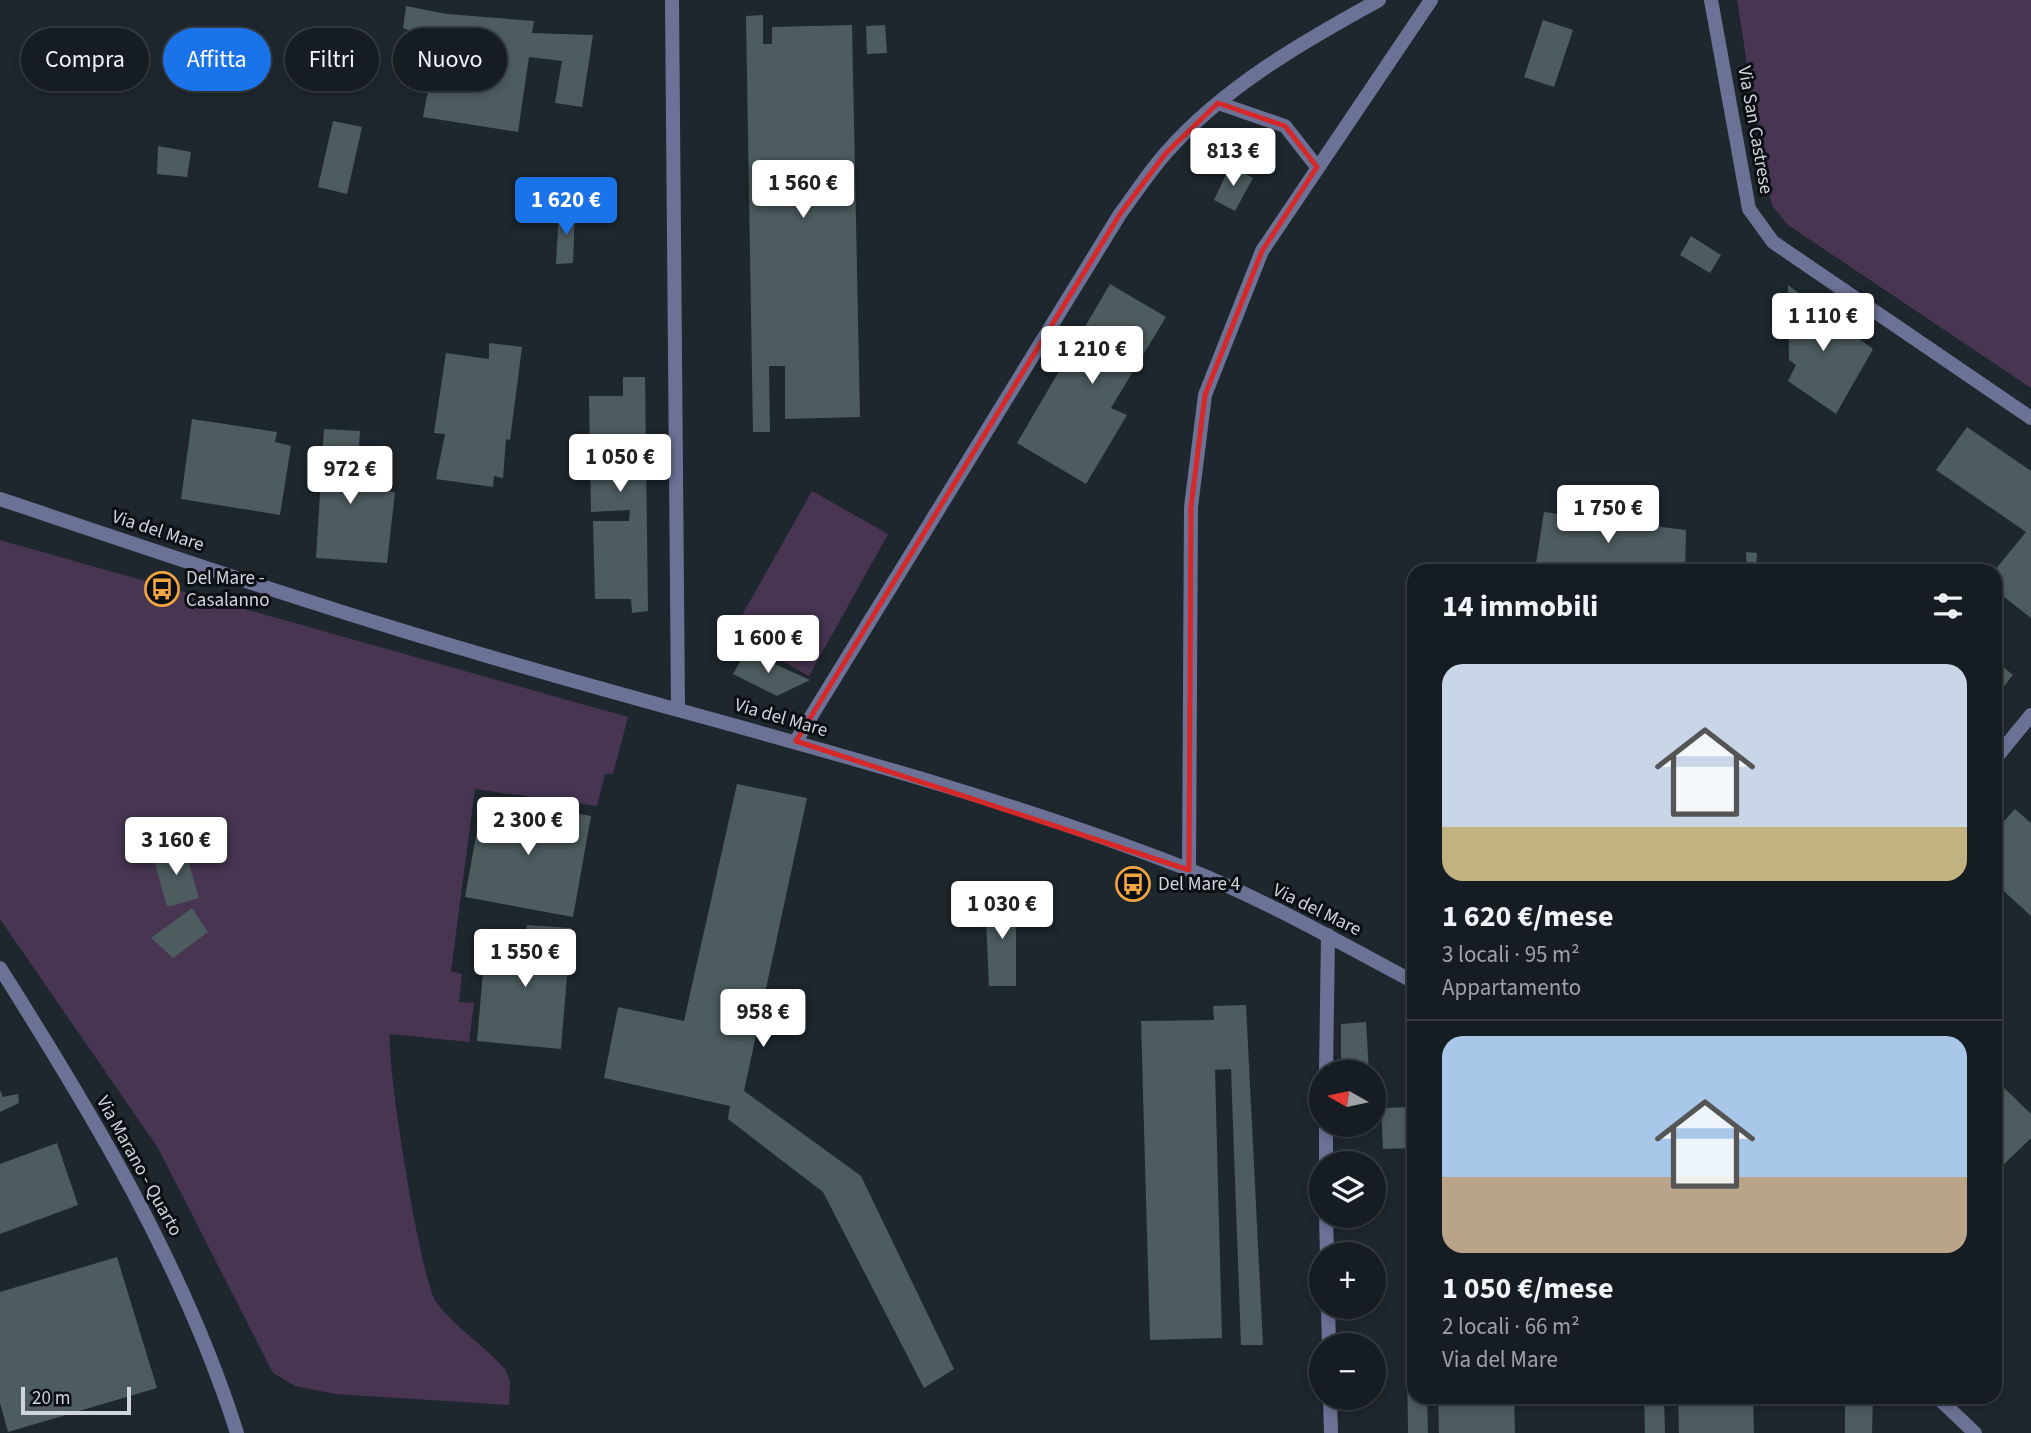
<!DOCTYPE html>
<html lang="it">
<meta charset="utf-8">
<style>
body{margin:0;font-family:"Source Sans 3",sans-serif;background:#232a2f;color:#f1f3f6;height:100vh;display:flex;flex-direction:column;font-size:26px;white-space:nowrap}
*{box-sizing:border-box;margin:0}
p{font-size:23px;color:#9ea2a5}
.icon{flex:none;width:38px;height:38px;fill:none;stroke:currentColor;stroke-width:2;stroke-linecap:round;stroke-linejoin:round}
.map{position:relative;flex:1;overflow:hidden}
.side{position:absolute;left:1407px;top:564px;width:595px;height:840px;display:flex;flex-direction:column;background:#161d22;border-radius:21px;box-shadow:0 4px 10px #0003,0 0 0 2px #353b40}
.side>*{flex:none}
.top-card{position:absolute;left:21px;top:28px;width:665px;height:63px;display:flex;gap:14px}
.needle{width:46px;rotate:279deg}
.buttons{position:absolute;left:1309px;top:1060px;display:grid;gap:14px}
.buttons a{display:grid;place-items:center;width:77px;height:77px;border-radius:50%;background:#161d22;box-shadow:0 4px 10px #0003,0 0 0 2px #353b40;font-size:35px}
.scale{position:absolute;left:21px;bottom:18px;width:110px;box-sizing:border-box;padding-left:7px;border:4px solid #cfd5da;border-top:0;font-size:19px;line-height:24px;white-space:nowrap;color:#cfd5da;-webkit-text-stroke:5px #0b0f13;paint-order:stroke}
.price{position:absolute;translate:-50% -60px;padding:0 16px;border-radius:7px;background:#fff;color:#222;font-size:23px;line-height:46px;filter:drop-shadow(0 2px 4px #0008)}
.price::after{content:'';position:absolute;left:50%;top:42px;width:21px;height:16px;margin-left:-10px;background:inherit;clip-path:polygon(0 0,100% 0,50% 100%)}
.price.on{background:#1a73e8;color:#fff}
ul{padding:0;list-style:none}
li{display:grid;align-content:center;gap:14px;height:371px;padding:0 35px}
li+li{border-top:2px solid #353b40}
li span{display:grid;place-items:center;height:217px;border-radius:21px;color:#555}
li>.icon{margin-inline-start:auto}
span .icon{width:126px;height:126px;fill:#fffc;stroke-width:1}
li b{font-size:30px}
h2{display:flex;justify-content:space-between;align-items:center;height:84px;padding:0 35px;font-size:30px}
.tag{padding:0 24px;border-radius:32px;background:#161d22;box-shadow:0 4px 10px #0003,0 0 0 2px #353b40;font-size:24px;line-height:63px}
.tag.on{background:#1a73e8;color:#fff}
.map>svg:first-child{display:block}
.green{fill:#473552}
.building{fill:#4d5c5f}
.lines{fill:none;stroke-linecap:round;stroke-linejoin:round}
.minor{stroke:#6c7295;stroke-width:14}
.marked{fill:none;stroke:#d62828;stroke-width:5;stroke-linejoin:round}
.labels{text-anchor:middle;dominant-baseline:central;stroke-width:6;stroke-linejoin:round;paint-order:stroke}
.street-label{font-size:19px;fill:#cfd5da;stroke:#0b0f13}
.poi-label{font-size:19px;fill:#cfd5da;stroke:#0b0f13;text-anchor:start}
</style>
<div class="map">
<svg width="2031" height="1433" viewBox="0 0 2031 1433">
<rect width="100%" height="100%" fill="#1e272e"/>
<!-- green -->
<path class="green" d="M1737 0H2031V388L1788 225 1773 207 1766 184Z
M812 491 888 534 809 676 732 633Z
M0 540 628 717 613 774H605L597 806 475 789 451 971 462 974 459 1002 474 1003 469 1042 390 1034C386 1063 421 1281 436 1302 455 1328 484 1345 505 1369L510 1381 509 1405 335 1394 295 1386 273 1373 158 1148 0 919Z"/>
<!-- building -->
<path class="building" d="M406 6 447 14 534 21 532 33 593 35 582 107 555 103 562 61 529 57 518 132 423 117 437 42 403 28Z
M763 15V44H772V27L852 25 860 417 785 419V366H769L770 432H753L746 16Z
M1543 20 1573 30 1554 87 1524 77Z
M885 25 887 53 867 54 866 26Z
M333 121 362 127 347 194 318 187Z
M158 146 191 152 187 177 157 174Z
M1230 166 1253 178 1235 211 1214 200Z
M559 210 575 211 573 263 556 264Z
M1691 236 1721 255 1710 273 1680 255Z
M1110 284 1166 317 1111 408 1127 415 1086 484 1017 443Z
M1788 285 1873 349 1836 414 1788 381 1796 365 1789 360Z
M489 343 522 347 510 440 506 439 503 478 494 476 493 487 436 479 445 434 434 433 446 353 489 359Z
M623 377H645L648 611 632 613 631 599H595L593 521H629L630 510 591 512 589 396H623Z
M192 419 277 432 275 442 291 446 280 515 181 499Z
M1967 427 2031 471V618L1995 590V570L2026 532 1936 470Z
M324 429 360 431 356 490 395 492 387 563 316 558Z
M1544 512 1686 530 1685 570H1535Z
M1746 552 1757 553 1756 570H1747Z
M746 651 810 680 777 696 733 674Z
M1995 660 2013 675 1995 697Z
M737 784 807 798 744 1091 861 1176 954 1369 924 1388 823 1192 728 1119 730 1106 604 1078 618 1007 684 1021Z
M483 797 591 816 573 917 465 897Z
M2015 809 2031 823V916L1995 883V831Z
M184 847 199 898 167 907 153 856Z
M1016 896V986H989L985 899Z
M192 908 208 932 173 958 151 938Z
M527 925 571 928 561 1049 477 1041 486 938 525 941Z
M1246 1005 1263 1345H1241L1231 1069 1215 1070 1222 1338 1150 1340 1141 1021 1214 1020 1213 1006Z
M1366 1022 1369 1073H1341V1024Z
M1995 1079 2031 1114V1138L1995 1173Z
M0 1090 3 1097 18 1094 19 1103 0 1112Z
M1414 1107V1148L1383 1149 1381 1108Z
M57 1143 78 1205 0 1234V1164Z
M1405 1202H1414V1396H1427L1428 1433H1408Z
M117 1257 157 1388 8 1432 0 1403V1292Z
M1438 1396H1514L1515 1433H1439Z
M1644 1396H1664L1665 1433H1645Z
M1678 1396H1753L1754 1433H1679Z
M1845 1396H1873L1872 1433H1845Z"/>
<g class="lines">
<!-- minor -->
<path class="minor" d="M672 0 678 708
M1711 0 1749 209 1773 242 2031 418
M1218 103 1285 126 1317 167
M0 499C164 554 328 610 494 658 725 726 960 780 1185 868 1264 899 1339 942 1414 982
M796 741 1120 214C1135 194 1149 172 1165 154 1222 88 1304 41 1379 0
M1995 759 2031 715
M1189 870 1191 507 1205 395 1262 251 1431 0
M0 968C93 1115 184 1266 237 1433
M1326 1073 1328 935
M1326 1164V1125
M1326 1216 1327 1255
M1328 1307 1329 1346
M1936 1396 1975 1433
M1330 1398 1331 1433"/>
</g>
<!-- marked area -->
<path class="marked" d="M1218 103 1285 126 1317 167 1262 251 1205 395 1191 507 1189 870 796 741 1120 214 1166 153Z"/>
<!-- icons -->
<defs>
<g id="bus-ring" transform="scale(1.75)"><circle r="9.5" fill="#0b0f13" stroke="#f2a540" stroke-width="1.5"/><path d="M-5-6H5V4H4V6H2V4H-2V6H-4V4H-5ZM-3.5-4V0h7V-4ZM-3.5 1.2v1.5H-2V1.2ZM2 1.2v1.5H3.5V1.2Z" fill="#f2a540"/></g>
</defs>
<g fill-rule="evenodd">
<use href="#bus-ring" x="162" y="589"/>
<use href="#bus-ring" x="1133" y="884"/>
</g>
<g class="labels">
<!-- street labels -->
<g class="street-label">
<text transform="translate(1755 130) rotate(80)">Via San Castrese</text>
<text transform="translate(158 531) rotate(18)">Via del Mare</text>
<text transform="translate(781 718) rotate(16)">Via del Mare</text>
<text transform="translate(1317 910) rotate(26)">Via del Mare</text>
<text transform="translate(139 1166) rotate(61)">Via Marano - Quarto</text>
</g>
<!-- poi labels -->
<g class="poi-label">
<text x="186" y="578">Del Mare -<tspan x="186" dy="22">Casalanno</tspan></text>
<text x="1158" y="884">Del Mare 4</text>
</g>
</g>
</svg>
<div class="buttons">
<a><svg class="needle" viewBox="-14 -14 28 28"><path d="M0-13l5 13h-10z" fill="#e53935"/><path d="M0 13l5-13h-10z" fill="#9ea2a5"/></svg></a>
<a><svg class="icon" aria-label="layers" viewBox="0 0 24 24"><path d="M12 4l9 5-9 5-9-5zM3 14l9 5 9-5"/></svg></a>
<a>+</a>
<a>−</a>
</div>
<div class="scale">20 m</div>
<b class="price" style="left:1233px;top:188px">813 €</b>
<b class="price" style="left:803px;top:220px">1 560 €</b>
<b class="price on" style="left:566px;top:237px">1 620 €</b>
<b class="price" style="left:1823px;top:353px">1 110 €</b>
<b class="price" style="left:1092px;top:386px">1 210 €</b>
<b class="price" style="left:620px;top:494px">1 050 €</b>
<b class="price" style="left:350px;top:506px">972 €</b>
<b class="price" style="left:1608px;top:545px">1 750 €</b>
<b class="price" style="left:768px;top:675px">1 600 €</b>
<b class="price" style="left:528px;top:857px">2 300 €</b>
<b class="price" style="left:176px;top:877px">3 160 €</b>
<b class="price" style="left:1002px;top:941px">1 030 €</b>
<b class="price" style="left:525px;top:989px">1 550 €</b>
<b class="price" style="left:763px;top:1049px">958 €</b>
<div class="top-card">
<a class="tag">Compra</a>
<a class="tag on">Affitta</a>
<a class="tag">Filtri</a>
<a class="tag">Nuovo</a>
</div>
<section class="side">
<h2>14 immobili<svg class="icon" aria-label="filters" viewBox="0 0 24 24"><path d="M4 7h16M4 17h16"/><circle cx="9" cy="7" r="2"/><circle cx="15" cy="17" r="2"/></svg></h2>
<ul>
<li><span style="background:linear-gradient(#c9d6e8 75%,#c2b280 0)"><svg class="icon" aria-label="home" viewBox="0 0 24 24"><path d="M3 11l9-7 9 7M6 9v11h12V9"/></svg></span><div><b>1 620 €/mese</b><p>3 locali · 95 m²</p><p>Appartamento</p></div></li>
<li><span style="background:linear-gradient(#a9c7e8 65%,#b9a48a 0)"><svg class="icon" aria-label="home" viewBox="0 0 24 24"><path d="M3 11l9-7 9 7M6 9v11h12V9"/></svg></span><div><b>1 050 €/mese</b><p>2 locali · 66 m²</p><p>Via del Mare</p></div></li>
</ul>
</section>
</div>
